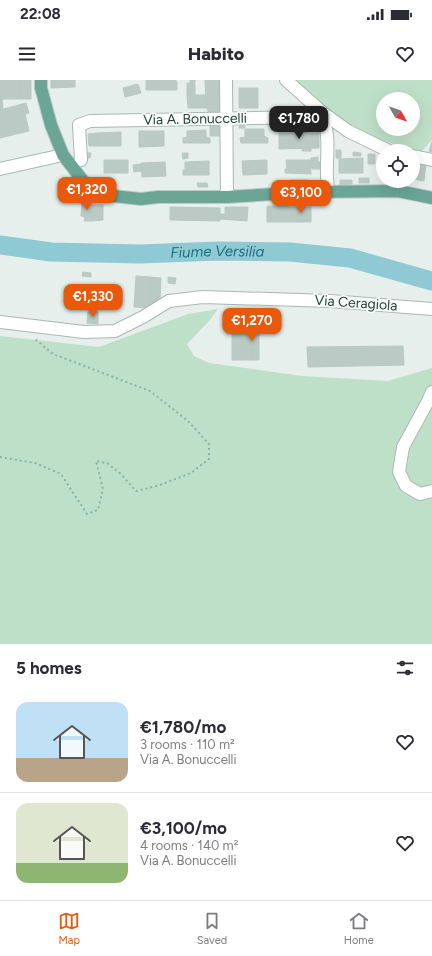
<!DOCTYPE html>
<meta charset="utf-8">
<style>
body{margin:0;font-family:Figtree,sans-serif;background:#f7f7f7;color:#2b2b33;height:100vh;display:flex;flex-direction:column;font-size:15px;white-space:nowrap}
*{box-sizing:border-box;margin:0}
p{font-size:13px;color:#7c7c81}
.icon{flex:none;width:22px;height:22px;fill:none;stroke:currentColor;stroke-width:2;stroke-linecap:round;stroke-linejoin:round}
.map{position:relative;height:564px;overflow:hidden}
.side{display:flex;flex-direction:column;background:#fff;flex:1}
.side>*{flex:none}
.needle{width:26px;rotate:130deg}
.tools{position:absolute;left:376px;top:12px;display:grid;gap:8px}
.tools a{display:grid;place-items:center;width:44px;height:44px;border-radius:50%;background:#fff;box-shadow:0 4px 16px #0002;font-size:20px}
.price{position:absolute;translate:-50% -34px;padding:0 9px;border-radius:8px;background:#ea580c;color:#fff;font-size:13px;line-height:26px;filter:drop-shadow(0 1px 2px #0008)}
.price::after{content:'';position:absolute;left:50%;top:24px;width:12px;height:9px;margin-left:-6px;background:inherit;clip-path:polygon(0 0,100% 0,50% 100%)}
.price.active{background:#222;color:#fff}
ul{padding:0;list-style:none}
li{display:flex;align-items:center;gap:12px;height:100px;padding:0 16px}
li+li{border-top:1px solid #e1e1e2}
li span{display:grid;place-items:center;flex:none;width:112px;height:80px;border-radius:12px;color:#555}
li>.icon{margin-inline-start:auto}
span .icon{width:48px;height:48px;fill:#fffc;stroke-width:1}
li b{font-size:17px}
h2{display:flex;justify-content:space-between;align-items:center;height:48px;padding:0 16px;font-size:17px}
.status{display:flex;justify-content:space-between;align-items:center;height:28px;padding:0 20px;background:#fff;direction:ltr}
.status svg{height:11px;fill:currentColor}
header{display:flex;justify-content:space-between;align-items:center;height:52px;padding:0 16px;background:#fff;font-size:18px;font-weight:800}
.dock{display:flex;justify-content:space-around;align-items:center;height:56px;border-top:1px solid #e1e1e2;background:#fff;font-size:11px;color:#7c7c81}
.dock a{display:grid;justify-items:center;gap:2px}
.dock .active{color:#ea580c}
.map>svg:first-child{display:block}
.green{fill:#bfe0c8;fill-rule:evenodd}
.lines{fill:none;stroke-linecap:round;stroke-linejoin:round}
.river{stroke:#8ec9d4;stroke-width:19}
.building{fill:#bbcac4;stroke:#b8c9c2}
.minor-casing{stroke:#a8b8b2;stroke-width:14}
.major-casing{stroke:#c2cac8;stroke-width:14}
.path{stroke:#86b3a5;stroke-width:2;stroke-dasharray:2 3;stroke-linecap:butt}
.minor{stroke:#fff;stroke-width:12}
.major{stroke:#6aa596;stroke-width:12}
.labels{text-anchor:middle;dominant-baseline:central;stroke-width:3.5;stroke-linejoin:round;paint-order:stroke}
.street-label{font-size:14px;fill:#24423a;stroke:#f7fbf9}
.water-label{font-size:15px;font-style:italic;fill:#1c6f80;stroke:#f7fbf9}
</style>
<div class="status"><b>22:08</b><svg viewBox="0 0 49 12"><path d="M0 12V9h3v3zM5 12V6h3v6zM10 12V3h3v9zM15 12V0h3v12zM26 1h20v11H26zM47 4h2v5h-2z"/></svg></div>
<header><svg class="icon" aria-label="menu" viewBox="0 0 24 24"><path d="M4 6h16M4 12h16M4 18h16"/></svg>Habito<svg class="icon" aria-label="heart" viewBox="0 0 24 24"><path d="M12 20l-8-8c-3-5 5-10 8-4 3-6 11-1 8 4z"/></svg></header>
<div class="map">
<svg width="432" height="564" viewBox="0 0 432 564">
<rect width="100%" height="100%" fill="#e6efeb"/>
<!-- green -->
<path class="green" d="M295 0H432V60L421 72 396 65 362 53 330 33ZM383 19H413V49H383Z
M218 229 210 240 187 264 194 276 209 283 302 296 388 301 432 288V564H0V256L99 267 188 234Z"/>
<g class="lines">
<!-- river -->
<path class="river" id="s1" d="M0 165 51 172 140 174 218 171 290 172 350 178 432 201"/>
</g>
<!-- building -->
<path class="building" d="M0 0H20V19H0Z
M20 0H31V19H20Z
M51 0H75V7L51 8Z
M146 0H153V3H155V10H146Z
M153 0H176V2H177V10H155V3H153Z
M190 0H195V3H190Z
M205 0H221L222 28H220L217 35 209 34 207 28H206Z
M187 3 195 4V15H187Z
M138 4 141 13 125 17 123 8Z
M239 8H258V28H239Z
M187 15H205L206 28H188Z
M0 19H2L3 29 0 30Z
M26 23 29 33 25 34 29 51 0 58V30Z
M240 44H244L245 48H239Z
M210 46H219L220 56H210Z
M245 49H264V56L268 58V63H241L240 58 245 57Z
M206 50V57L210 58V63H183V58L187 57V51Z
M308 50V53H319V68L279 69V53H289L290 51Z
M139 51H164V66L139 67Z
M121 52V66H97V53Z
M97 53V66H89L88 54Z
M432 62V72L429 71Z
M302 69H311V71H302Z
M336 70H341V78H336Z
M353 72 361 73V76H353Z
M87 73H91L90 78H87Z
M182 73H188V78L183 79Z
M368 74H375V84H368Z
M318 77V82H320V89H312V88H310L311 78Z
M363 78V93H339V79Z
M104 80H128V93H104Z
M267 80V94L243 95 242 81Z
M286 80H310L311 94 285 93V89H287Z
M209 81V95H183V90H185V82Z
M165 82 166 96 142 97 141 83Z
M413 82 426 83 424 101 413 99Z
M141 84 142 91 134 92 133 85Z
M359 98H369V103H359Z
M290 100H308V104H301V105H290Z
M340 100H352V104L340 105Z
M197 103H207L208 107H198Z
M82 121H88V125H92V141H84L85 137 81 136Z
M92 125H103V140L92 141Z
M267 126H278V142H267Z
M278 126 291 127V142H278Z
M170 127 220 128V141L170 140Z
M225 127H248L247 141 220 139V134H225Z
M291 127H311V142H291Z
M83 192 91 193V197L82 196Z
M136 196 151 197 149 228 134 227Z
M151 197 161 198 160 221H149Z
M168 197 176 198 175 204 168 203Z
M149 221H160L149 228Z
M88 232H98V244L87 243Z
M245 249H252V257H245Z
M252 249H255V253H254L253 280H252L251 259H246L245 257H252Z
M255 249H259V280H253L254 253H255Z
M232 253H245L246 259H232Z
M232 259H251L252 269H246L242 266 240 272 252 270V280H232Z
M242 266 246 269H252V270H246L241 273Z
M403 266 404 285 308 287 307 267Z"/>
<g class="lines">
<!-- minor casing -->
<g class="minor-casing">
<path id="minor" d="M226 0 227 117
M286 0 323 33 348 51 389 71
M413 76 432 80
M81 80 79 45 90 41 310 37C314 39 321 41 324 45 332 56 323 95 329 112
M0 89 63 75
M0 242 84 252 115 251 143 237 169 221 203 217 330 221 432 229
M432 312 428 321 403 367 399 392 406 406 420 414 432 411"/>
</g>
<!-- major casing -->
<g class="major-casing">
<path id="major" d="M41 0V8L51 45 63 75 84 102 113 116 141 119 158 117H227L307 112 398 111 432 118"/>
</g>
<!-- path -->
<path class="path" d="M0 377 35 383 61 394 87 434 98 430 103 409 96 381 107 383 121 394 136 411 160 405 191 393 209 379V364L188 341 150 311 53 274 34 258"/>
<!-- minor -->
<use href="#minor" class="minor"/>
<!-- major -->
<use href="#major" class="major"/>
</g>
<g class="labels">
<!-- street labels -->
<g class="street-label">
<text transform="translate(195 39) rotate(-1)">Via A. Bonuccelli</text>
<text transform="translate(356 223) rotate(4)">Via Ceragiola</text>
</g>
<!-- water labels -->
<g class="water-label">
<text stroke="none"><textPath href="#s1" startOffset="218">Fiume Versilia</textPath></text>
</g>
</g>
</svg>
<div class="tools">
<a><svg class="needle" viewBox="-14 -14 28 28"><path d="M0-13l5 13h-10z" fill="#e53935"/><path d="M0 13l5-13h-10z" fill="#7c7c81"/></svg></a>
<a><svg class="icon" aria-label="locate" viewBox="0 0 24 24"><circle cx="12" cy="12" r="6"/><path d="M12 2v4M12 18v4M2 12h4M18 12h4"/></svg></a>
</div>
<b class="price active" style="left:299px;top:60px">€1,780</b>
<b class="price" style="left:87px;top:131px">€1,320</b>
<b class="price" style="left:301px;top:134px">€3,100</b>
<b class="price" style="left:93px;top:238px">€1,330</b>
<b class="price" style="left:252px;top:262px">€1,270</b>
</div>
<section class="side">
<h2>5 homes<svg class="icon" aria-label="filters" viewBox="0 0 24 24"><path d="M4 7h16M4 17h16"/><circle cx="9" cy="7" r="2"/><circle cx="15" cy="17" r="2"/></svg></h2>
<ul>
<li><span style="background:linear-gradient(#bfe0f5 70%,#b9a48a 0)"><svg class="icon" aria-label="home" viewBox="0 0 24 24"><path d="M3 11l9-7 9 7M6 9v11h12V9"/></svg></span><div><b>€1,780/mo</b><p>3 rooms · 110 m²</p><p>Via A. Bonuccelli</p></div><svg class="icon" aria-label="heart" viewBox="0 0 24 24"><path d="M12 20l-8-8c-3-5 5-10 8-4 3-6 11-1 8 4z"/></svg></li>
<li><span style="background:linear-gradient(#dfe7d0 75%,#8fb573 0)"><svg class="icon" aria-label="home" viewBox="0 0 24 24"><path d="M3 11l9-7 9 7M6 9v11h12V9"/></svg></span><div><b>€3,100/mo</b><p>4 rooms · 140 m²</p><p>Via A. Bonuccelli</p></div><svg class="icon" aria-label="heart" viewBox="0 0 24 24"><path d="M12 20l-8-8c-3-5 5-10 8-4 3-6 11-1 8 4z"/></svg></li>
</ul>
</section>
<nav class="dock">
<a class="active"><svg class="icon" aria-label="map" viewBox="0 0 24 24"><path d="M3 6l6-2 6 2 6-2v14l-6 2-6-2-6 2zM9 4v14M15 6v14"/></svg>Map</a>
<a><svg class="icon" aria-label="saved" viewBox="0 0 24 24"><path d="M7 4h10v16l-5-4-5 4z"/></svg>Saved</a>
<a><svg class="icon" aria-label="home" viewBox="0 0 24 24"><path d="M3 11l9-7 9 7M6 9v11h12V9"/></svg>Home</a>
</nav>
